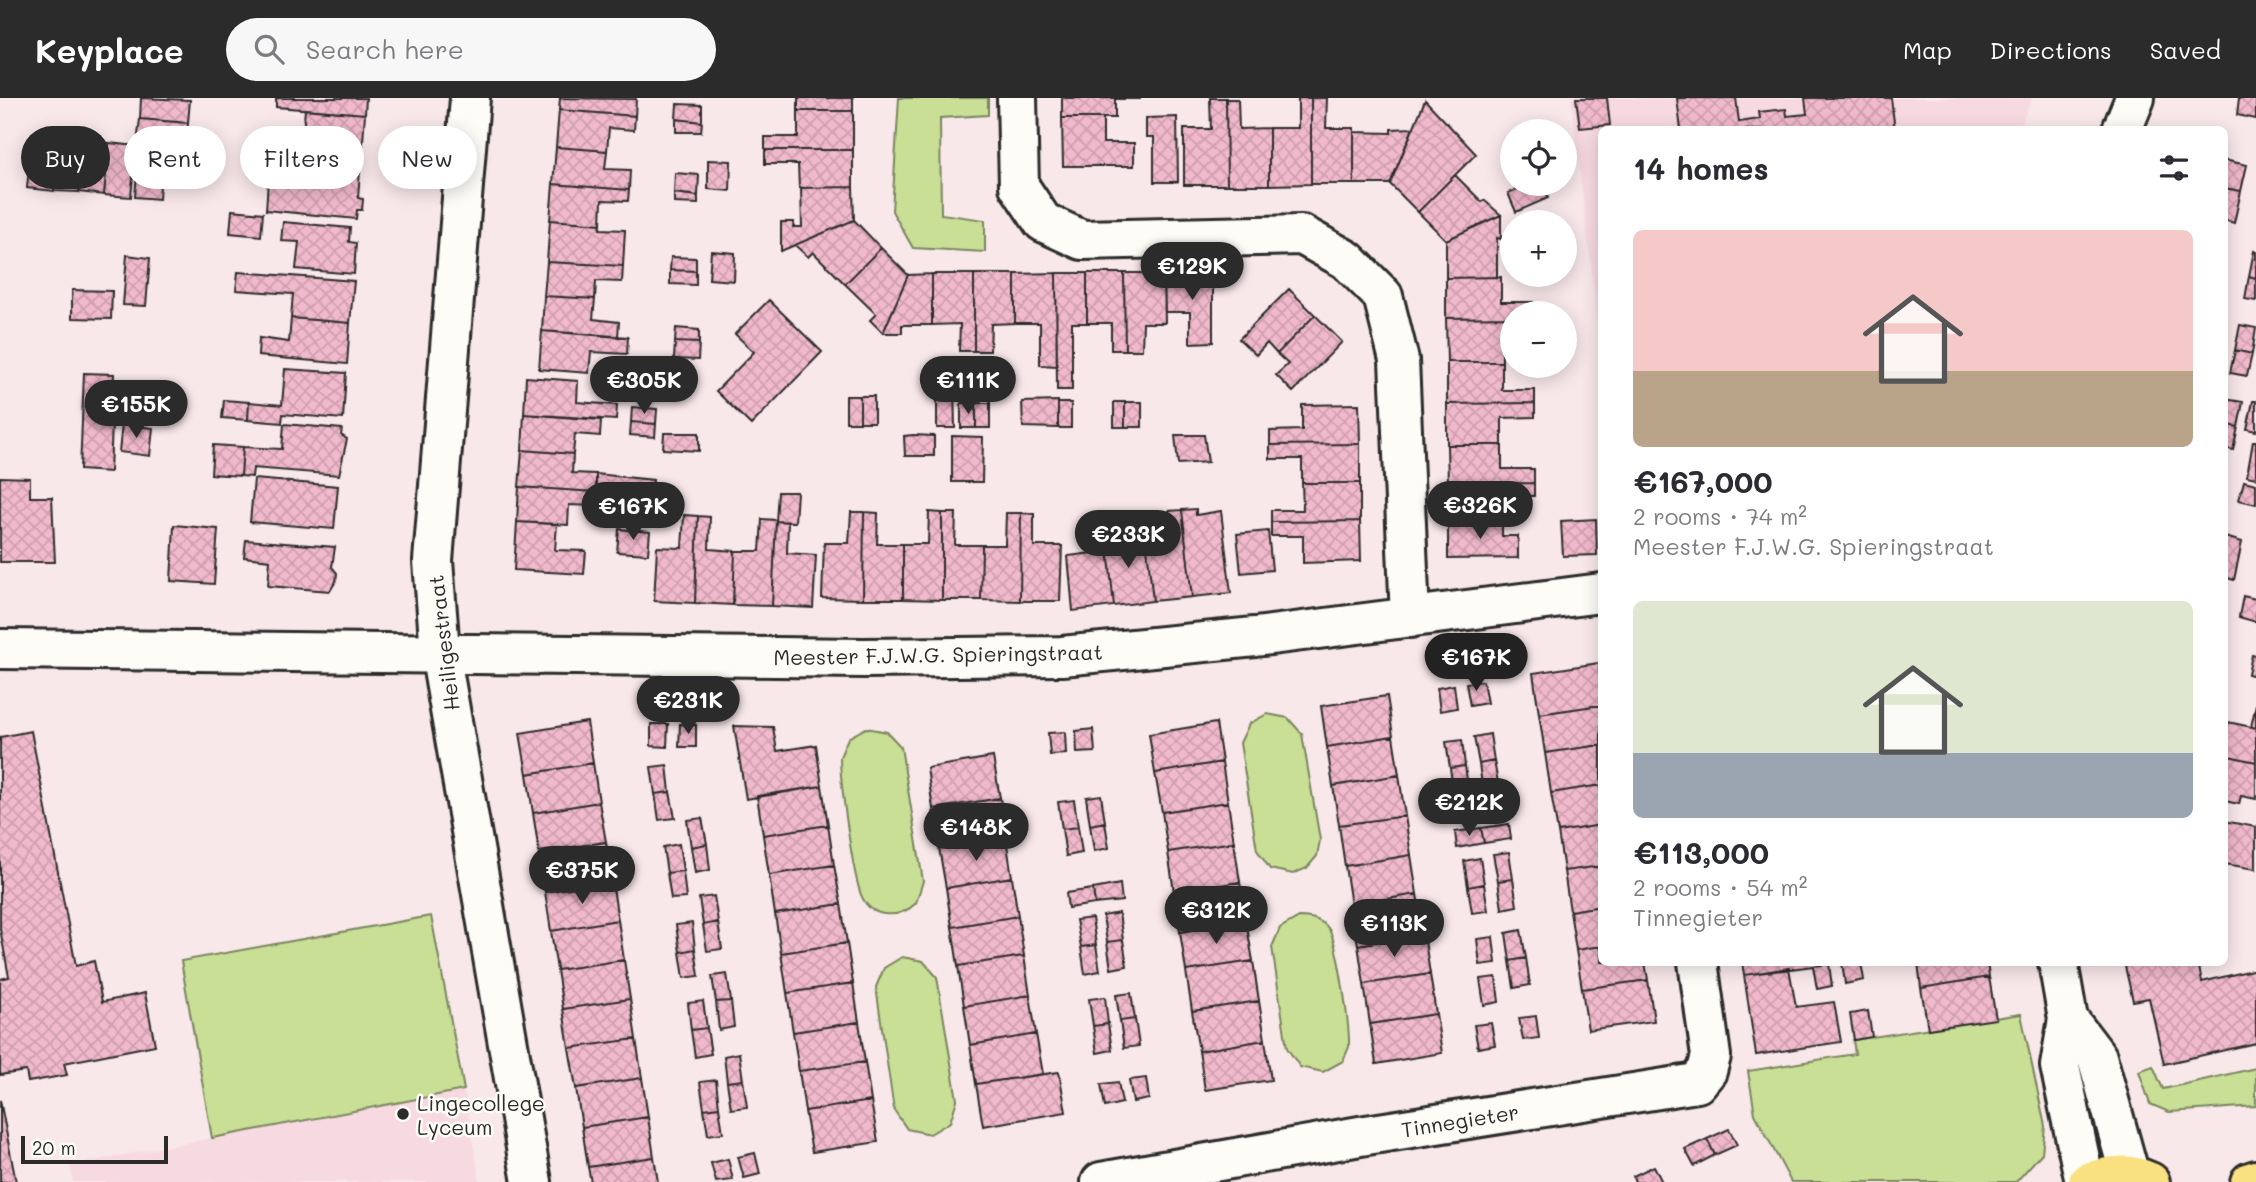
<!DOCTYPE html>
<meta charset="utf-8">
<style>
body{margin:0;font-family:Mali,sans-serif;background:#f7f7f7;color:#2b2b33;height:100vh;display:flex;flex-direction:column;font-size:26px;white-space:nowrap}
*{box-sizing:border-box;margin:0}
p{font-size:23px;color:#7c7c81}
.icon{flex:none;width:38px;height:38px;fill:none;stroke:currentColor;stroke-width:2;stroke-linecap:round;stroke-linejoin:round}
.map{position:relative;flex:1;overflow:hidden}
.sheet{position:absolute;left:1598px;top:28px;width:630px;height:840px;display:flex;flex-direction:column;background:#fff;border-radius:10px;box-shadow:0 4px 18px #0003}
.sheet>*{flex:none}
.banner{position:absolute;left:21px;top:28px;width:665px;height:63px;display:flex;gap:14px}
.tools{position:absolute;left:1500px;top:21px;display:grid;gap:14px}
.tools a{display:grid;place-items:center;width:77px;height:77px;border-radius:50%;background:#fff;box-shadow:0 4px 18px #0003;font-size:35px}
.scale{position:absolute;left:21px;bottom:18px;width:147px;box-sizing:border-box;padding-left:7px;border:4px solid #2b2b2b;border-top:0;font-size:19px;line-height:24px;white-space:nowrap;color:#2b2b2b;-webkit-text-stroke:5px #fdfcf7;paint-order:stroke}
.price{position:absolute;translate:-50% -60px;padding:0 16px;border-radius:24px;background:#2b2b2b;color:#fff;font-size:23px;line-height:46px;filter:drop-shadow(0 2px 4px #0008)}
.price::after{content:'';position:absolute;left:50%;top:42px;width:21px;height:16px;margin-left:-10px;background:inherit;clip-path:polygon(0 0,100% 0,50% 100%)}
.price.on{background:#222;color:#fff}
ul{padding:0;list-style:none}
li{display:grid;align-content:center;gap:14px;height:371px;padding:0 35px}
li span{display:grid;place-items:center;height:217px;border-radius:10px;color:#555}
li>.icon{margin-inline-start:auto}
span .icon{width:126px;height:126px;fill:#fffc;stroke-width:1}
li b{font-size:30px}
h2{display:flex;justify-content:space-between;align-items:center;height:84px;padding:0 35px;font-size:30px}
.pill{padding:0 24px;border-radius:32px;background:#fff;box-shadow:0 4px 18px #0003;font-size:24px;line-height:63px}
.pill.on{background:#2b2b2b;color:#fff}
header{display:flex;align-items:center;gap:42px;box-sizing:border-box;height:98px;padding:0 35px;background:#2b2b2b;color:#fff}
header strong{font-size:33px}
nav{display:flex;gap:38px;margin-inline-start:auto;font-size:24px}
.search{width:490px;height:63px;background:#f7f7f7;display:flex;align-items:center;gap:18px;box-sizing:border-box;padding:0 24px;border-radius:38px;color:#7c7c81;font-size:26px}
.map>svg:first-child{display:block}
.built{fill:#f7dae1}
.green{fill:#c9df95;stroke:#7a8560;stroke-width:2}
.building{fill:url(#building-cross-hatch);stroke:#2b2b2b;stroke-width:2}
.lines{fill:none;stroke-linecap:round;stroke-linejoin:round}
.minor-casing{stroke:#2b2b2b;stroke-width:44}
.major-casing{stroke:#2b2b2b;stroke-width:44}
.minor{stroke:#fdfcf7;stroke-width:38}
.major{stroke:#f9e181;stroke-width:38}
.poi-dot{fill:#2b2b2b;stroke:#fdfcf7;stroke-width:2.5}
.labels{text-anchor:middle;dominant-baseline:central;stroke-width:5;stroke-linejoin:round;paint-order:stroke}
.street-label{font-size:21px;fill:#2b2b2b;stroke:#fdfcf7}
.poi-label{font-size:21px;fill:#2b2b2b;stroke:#fdfcf7;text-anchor:start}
</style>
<header>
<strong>Keyplace</strong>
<div class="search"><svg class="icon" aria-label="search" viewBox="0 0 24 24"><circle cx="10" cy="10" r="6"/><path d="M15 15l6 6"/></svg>Search here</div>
<nav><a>Map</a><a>Directions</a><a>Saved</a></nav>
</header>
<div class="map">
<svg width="2256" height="1084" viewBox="0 0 2256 1084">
<defs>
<pattern id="building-cross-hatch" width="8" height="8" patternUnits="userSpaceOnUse" patternTransform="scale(1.75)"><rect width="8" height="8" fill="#f1b9cc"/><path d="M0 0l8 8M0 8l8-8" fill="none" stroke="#cf9faf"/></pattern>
</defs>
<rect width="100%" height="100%" fill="#f9e8ea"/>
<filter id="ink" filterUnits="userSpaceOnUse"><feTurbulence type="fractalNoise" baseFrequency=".0143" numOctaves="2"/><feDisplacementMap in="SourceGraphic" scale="14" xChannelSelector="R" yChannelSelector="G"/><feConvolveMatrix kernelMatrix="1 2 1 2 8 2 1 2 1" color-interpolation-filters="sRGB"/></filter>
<g filter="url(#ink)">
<!-- built -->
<path class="built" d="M1571 0H2032L2019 31 1601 32V252Z
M464 992 480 1084H73L70 1067Z"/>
<!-- green -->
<path class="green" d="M899 0H988V17L940 20 941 116 985 122V154L913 150 892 113Z
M1267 616 1288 620 1302 636 1320 742 1317 758 1307 770 1293 776 1270 771 1257 752 1240 645 1249 626Z
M866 630 887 634 901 649 923 783 916 805C900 821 872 821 862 799 853 780 840 682 840 659L848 640Z
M431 818 464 992 212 1040 181 863Z
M1299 819C1310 819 1321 821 1328 830 1338 842 1350 931 1349 949L1343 963 1323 974 1300 969 1287 950 1272 849 1280 830Z
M902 859 923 863 937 879 957 1002 950 1024 930 1036 907 1031 894 1012 876 889 884 870Z
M2021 916 2045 1028 2042 1055 2016 1084H1791L1755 1016 1748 973 1855 956 1853 942Z
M2153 968 2163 991 2256 970V1008L2169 1014 2150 1006 2139 973Z"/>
<!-- building -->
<path class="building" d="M141 0 190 2 188 25 140 21Z
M276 0H366L365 16 276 9Z
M560 0 636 1 635 18 559 12Z
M798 0H853V13H798Z
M1062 0H1140V1H1115V20H1062Z
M1210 0H1226L1227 87H1184V31H1211Z
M1298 0H1311V86L1269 87V30H1298Z
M1311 0H1327L1326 30H1354V86H1311Z
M1576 0H1607L1610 27 1580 30Z
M1677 0H1736L1739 24 1760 21 1759 14 1786 11 1787 18 1807 16 1805 0H1891L1895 32H1681Z
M2239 0H2256V21L2237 17Z
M1226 1H1238L1239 31 1269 30V87H1227Z
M1425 2 1476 56 1418 114 1390 86Z
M677 6 702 7V24L676 21Z
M305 11 365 16 362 57 273 50 274 32 303 34Z
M559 12 635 18 634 32 609 30 607 53 556 49Z
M798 13H853V52H765V39H798Z
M1177 19 1178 84H1154V39H1146V20Z
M1062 20H1103V45H1134V68H1063Z
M140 21 188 25 186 50 137 45Z
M676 21 702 24 701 34H676Z
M1413 30 1390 86H1354V34L1391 35V31Z
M32 39 58 41 54 93 27 90Z
M58 41 83 43 79 94 54 93Z
M83 43 109 45 104 97 79 94Z
M109 45 136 48 131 99 104 97Z
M139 47 163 48 159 101 135 99Z
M556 49 607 53 605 71 630 72 629 92 553 86Z
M765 52H853V89L799 90 798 66H765Z
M708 62 731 63 730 93 708 91Z
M2224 62 2247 67 2241 93 2224 90Z
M297 66 360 73 358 100 363 101 362 112H357L356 121 266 112 269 68 297 70Z
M675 75 699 77 698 98 674 95Z
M1455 77 1482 104 1484 102 1501 117 1446 142 1418 114Z
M553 86 629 92 628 103 602 102 601 126 550 122Z
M1530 86H1543L1548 100 1516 114 1508 95Z
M853 89 854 122 781 153V124H794L793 129H802L801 90Z
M2224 90 2241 93 2234 125 2224 122Z
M674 95 698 98V106L674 105Z
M232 112 263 115 261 138 230 135Z
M1501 117V141L1497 140V179L1446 180V142Z
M550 122 601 126 600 131 625 132 623 168 547 164Z
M854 122 881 150 845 186 813 154 808 159 795 147Z
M283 124 350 130 349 144 356 145 354 176 296 171 299 144 281 143Z
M881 150 908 177 883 235 870 222 876 216 845 186Z
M711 153 735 155 734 183 709 181Z
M2254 153 2256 154V180L2249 178Z
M127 157 150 160 146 208 123 207Z
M671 159 696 160V173L670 172Z
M547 164 623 168 622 184 596 183 595 201 544 198Z
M670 172 696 173V187L670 186Z
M238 174 354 183 350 225 291 220 293 196 236 192Z
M1213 174V244L1190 245V214H1165L1164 175Z
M1056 175 1057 268 1040 267V225H1015V176Z
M1056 175H1087V225H1072V292H1057Z
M1087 175H1124L1125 252H1111V225H1087Z
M1124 175H1164L1165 225H1143L1142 252H1125Z
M932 176V227H902V235H883L908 177Z
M932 176H974V253H959L960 226 932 227Z
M974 176H1015V225L991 226 990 253H974Z
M2249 178 2256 180V203L2245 201Z
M1501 179V204H1533V215H1512V219L1446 220V180Z
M1289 191 1315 217 1277 256 1267 245 1256 257 1239 241Z
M72 192 112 193 111 221 72 220Z
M544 198 595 201 593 221 619 224 618 239 542 233Z
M769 202 822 254 751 327 716 293 754 254 735 236Z
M1315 217 1342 244 1293 294 1276 277 1288 266 1277 256Z
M1512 219V232H1502V264H1447L1446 220Z
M291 220 350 225 347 266 258 258 259 240 289 244Z
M2240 227 2256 230 2252 256 2235 252Z
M676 230 699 232V245L675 244Z
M542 233 628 239 627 256 591 254 589 275 539 271Z
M675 244 699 245 698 262 674 261Z
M2235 252 2252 256 2247 278 2230 275Z
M1447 264H1502V292H1535V305L1447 306Z
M285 271 346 275 343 321 283 316 282 325 248 322 249 304 282 307Z
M84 275 114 276 110 374 80 372Z
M526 279 578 283 577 304 617 307 616 322 524 316Z
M937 288H954L955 330H937Z
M846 298H860V324H846Z
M860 298H874V324H860Z
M2225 301 2243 304 2238 329 2224 326Z
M224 302 249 304 248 322 222 320Z
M1058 303V330L1023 329 1022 304Z
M2253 303H2256V333L2247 331Z
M1114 304H1125V329H1114Z
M1125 304H1142V329H1125Z
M961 305H976V330H961Z
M976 305H990V330H976Z
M1058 305H1071V330H1058Z
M1535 305V319L1502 320V347H1447V306Z
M1359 306 1360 346 1270 347V333L1302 332V307Z
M632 309 657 311 656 326 631 324Z
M524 316 601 322 600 338 575 336 573 356 522 352Z
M631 324 656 326 655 339 630 337Z
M122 326 153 330 150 358 119 354Z
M284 326 342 331 341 337 347 341 339 377 253 370 252 379 241 378 243 349 282 351Z
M2224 326 2238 329 2233 352 2224 350Z
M664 335H699V353L663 351Z
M913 337 934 338V358H905L904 338Z
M1175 337H1204L1208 364 1178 366Z
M952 338 983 339 982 384H952Z
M2253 343H2256V380L2247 378Z
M1360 346V385H1302V361H1270V347Z
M213 347 243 349 241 378 211 376Z
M1447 347H1502V371H1534V385L1448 386Z
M522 352 573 356 572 375 596 376V394L519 389Z
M596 376 653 382 652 396 596 394Z
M0 379 30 380V399H52L55 464H0Z
M254 381 338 388 334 431 250 424Z
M2244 383 2256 386V406L2239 402Z
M1302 385H1360V423L1271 424V412H1303Z
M1534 385V398H1502V423L1448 424V386Z
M519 389 596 394 595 408 569 407 568 427 517 424Z
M778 394H797L795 424 776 423Z
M627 395 652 396V411L626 409Z
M1196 411V417L1221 413 1231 495 1192 499 1182 412Z
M1182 412 1192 499 1153 503 1147 449 1173 446 1169 413Z
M851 414H864L863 501 822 500 824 445H849Z
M864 414 878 415 877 446H903V501H863Z
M929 414 942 415V502L903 501V446H928Z
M942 415H956L955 447H982L981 502H942Z
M1006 415H1021L1020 503 981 502 982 447H1005Z
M1021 415 1034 416V448H1062L1060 503H1020Z
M684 417 698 418 695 505 654 503 657 449 682 450Z
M698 418 710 419 709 451 735 453 733 507 695 505Z
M762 421 776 422 772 508 733 507 735 453H760Z
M1118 421 1121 452 1147 449 1153 503 1114 508 1105 422Z
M1596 421 1597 457 1563 458 1561 423Z
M1105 422 1114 508 1073 513 1068 458 1092 455 1090 423Z
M776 423 788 424 787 455 816 457 813 510 772 508Z
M1360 423 1361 463 1303 465V438H1271V424Z
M1502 423V438H1518V460L1448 461V424Z
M517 424 557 426 555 452 586 453 584 476 514 472Z
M174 427 218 431 214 486 171 483Z
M619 431 650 434 648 456 617 454Z
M1268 433 1272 472 1241 475 1237 436Z
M2225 439 2242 444 2234 482 2224 479Z
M246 442 335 449 332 469 337 475 336 483 330 493 268 488 270 462 244 459Z
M2243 498 2256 501V524L2239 519Z
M2252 557 2256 558V578L2248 576Z
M1599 565 1601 607 1539 616 1533 575Z
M1483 583 1487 605 1470 608 1466 585Z
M1454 587 1457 610 1440 613 1437 590Z
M1387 598 1393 638 1327 649 1321 608Z
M2256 606V630L2251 629Z
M1601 607V647L1545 655 1539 616Z
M587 624 593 665 527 676 520 635Z
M2228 624 2256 630V664L2224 657Z
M1216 625 1222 664 1155 675 1149 636Z
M651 626H668L667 649 651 648Z
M680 626 696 627V649H679Z
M734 628 773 629 777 653 816 647 822 688 746 701Z
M1093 631 1095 654 1077 655 1076 633Z
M31 633 76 868 94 863 102 904 145 895 155 947 64 965 67 977 28 984 26 973 0 977V881L9 879 0 831V639Z
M1065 634 1066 656 1050 657 1048 635Z
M1490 636 1494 663 1479 666 1474 639Z
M1393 638 1399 677 1333 688 1327 649Z
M1462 642 1465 668 1450 670 1446 644Z
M1601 647V687L1551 695 1545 655Z
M2224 657 2256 664V701L2241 698 2239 706 2224 703Z
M993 659 1000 700 933 711 927 670Z
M1494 663 1499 690 1483 693 1479 666Z
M1222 664 1228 704 1162 714 1155 675Z
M593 665 599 704 533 715 527 676Z
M667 667 670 694 655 696 651 669Z
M1465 668 1469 695 1454 697 1450 670Z
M1399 677 1405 718 1339 727 1333 688Z
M1601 687V727L1558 734 1551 695Z
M822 688 828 727 763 737 757 698Z
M670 694 675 720 659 722 655 696Z
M1101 697 1105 724 1090 727 1086 699Z
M1000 700 1006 740 939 750 933 711Z
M1074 702 1078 729 1062 731 1058 704Z
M599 704 606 744 539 754 533 715Z
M1228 704 1234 744 1168 754 1162 714Z
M1405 718 1411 757 1345 768 1339 727Z
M702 720 707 746 691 749 687 722Z
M2224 723 2256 729V771L2224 766Z
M1105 724 1109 750 1094 753 1090 727Z
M1509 726 1511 741 1484 745 1481 730Z
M828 727 834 767 769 777 763 737Z
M1601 727V768L1564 773 1558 734Z
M1078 729 1082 755 1066 758 1062 731Z
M1481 730 1484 745 1457 750 1455 734Z
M1006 740 1012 779 946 790 939 750Z
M606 744 612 783 545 794 539 754Z
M1234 744 1240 784 1174 794 1168 754Z
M679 746 683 773 667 775 663 749Z
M707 746 710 772 695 775 691 749Z
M1509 754 1513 781 1498 783 1493 756Z
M1411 757 1417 796 1351 807 1345 768Z
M1480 760 1484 786 1468 789 1464 763Z
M834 767 841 806 775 816 769 777Z
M1601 768V808L1570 813 1564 773Z
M683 773 686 800 671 801 667 775Z
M1012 779 1018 818 952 829 946 790Z
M1513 781 1517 808 1502 811 1498 783Z
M612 783 618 822 551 833 545 794Z
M1240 784 1246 823 1180 834 1174 794Z
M1120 786 1122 803 1095 806 1093 791Z
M1484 786 1488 813 1472 815 1468 789Z
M1093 791 1095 806 1068 810 1066 795Z
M1417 796 1424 836 1358 847 1351 807Z
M714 798 718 824 703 827 699 800Z
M841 806 847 845 781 855 775 816Z
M1601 808V848L1576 852 1570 813Z
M1119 815 1123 842 1107 844 1103 818Z
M1018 818 1024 858 958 868 952 829Z
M1092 820 1096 847 1081 849 1076 822Z
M618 822 624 862 557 872 551 833Z
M1246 823 1253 863 1186 873 1180 834Z
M718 824 722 851 707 853 703 827Z
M692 825 695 851 680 854 676 827Z
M1521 832 1526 860 1510 863 1506 835Z
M1424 836 1430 876 1364 886 1358 847Z
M1493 839 1496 865 1480 867 1477 841Z
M1123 842 1127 868 1111 871 1107 844Z
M847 845 853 885 787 895 781 855Z
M1096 847 1100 873 1085 876 1081 849Z
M1601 848V864H1645L1648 882 1582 891 1576 852Z
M695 851 699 878 684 880 680 854Z
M1024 858 1030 897 964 908 958 868Z
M1526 860 1530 887 1514 890 1510 863Z
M624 862 630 901 563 911 557 872Z
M1253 863 1259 903 1192 913 1186 873Z
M1742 864H1828L1829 866 1744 877Z
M1842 864H1861L1864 882 1845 886Z
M1918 864H1987L1989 879 1921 890Z
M2124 864H2198L2202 884 2256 871V945L2164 966 2149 900 2133 903Z
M1829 866 1832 888 1817 891 1813 868Z
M1789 870 1796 909 1834 904 1841 944 1756 957 1744 877Z
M727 876 731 903 716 904 712 878Z
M1430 876 1436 916 1370 926 1364 886Z
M1496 879 1499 904 1484 907 1480 881Z
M1989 879 1996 921 1928 931 1921 890Z
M1648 882 1654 923 1588 932 1582 891Z
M853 885 859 924 793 934 787 895Z
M1131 895 1135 921 1120 923 1116 897Z
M1030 897 1036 936 970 947 964 908Z
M1105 899 1108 926 1093 928 1089 901Z
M630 901 636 941 569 950 563 911Z
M703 903 707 930 691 932 688 905Z
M731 903 734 929 719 932 716 904Z
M1259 903 1265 942 1199 953 1192 913Z
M1868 913 1872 939 1854 942 1850 916Z
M1436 916 1442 955 1376 966 1370 926Z
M1536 918 1539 940 1523 942 1519 920Z
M1135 921 1139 948 1124 950 1120 923Z
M859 924 865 964 799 973 793 934Z
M1491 925 1495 947 1478 950 1474 927Z
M1108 926 1112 952 1097 955 1093 928Z
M707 930 711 956 695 959 691 932Z
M1036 936 1043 976 976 986 970 947Z
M636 941 642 980 576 990 569 950Z
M1265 942 1271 982 1205 992 1199 953Z
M739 955 743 982 727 984 724 958Z
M865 964 871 1003 805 1013 799 973Z
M1059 974 1066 1014 983 1028 976 986Z
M642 980 648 1019 582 1029 576 990Z
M1146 980 1149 1001 1133 1004 1129 982Z
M716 982 719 1009 704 1011 700 984Z
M743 982 747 1009 731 1011 727 984Z
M1118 984 1122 1005 1105 1009 1101 986Z
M0 1002 16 1084H0Z
M871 1003 878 1044 812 1054 805 1013Z
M719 1009 723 1035 708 1037 704 1011Z
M648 1019 654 1059 588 1069 582 1029Z
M1729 1031 1737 1047 1715 1057 1707 1041Z
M1707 1041 1715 1057 1694 1068 1685 1051Z
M755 1055 760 1076 744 1080 738 1059Z
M654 1059 658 1084H591L588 1069Z
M728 1061 733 1082 716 1084 711 1065Z
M1654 1068 1662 1084H1635L1633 1078Z"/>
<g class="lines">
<!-- minor casing -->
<g class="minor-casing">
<path id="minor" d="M470 0 433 463 440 554 532 1084
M1017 0 1019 88 1043 124 1082 142 1302 137 1347 162 1383 198 1399 262 1410 520
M2122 32 2135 0
M0 551 864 560 1062 558 1255 539 1601 495
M2058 864 2068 921 2060 968 2085 1084
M2068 921 2097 959 2130 1078
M1101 1084 1360 1038 1697 985 1707 973 1711 958 1698 864"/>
</g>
<!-- major casing -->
<g class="major-casing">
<path id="major" d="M2088 1084C2109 1077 2129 1074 2150 1084
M2250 1084 2256 1082"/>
</g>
<!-- minor -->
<use href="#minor" class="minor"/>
<!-- major -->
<use href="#major" class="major"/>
</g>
</g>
<!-- markers -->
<circle class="poi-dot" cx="403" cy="1016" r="7"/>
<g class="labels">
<!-- street labels -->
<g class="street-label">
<text transform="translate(443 545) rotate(-97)">Heiligestraat</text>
<text transform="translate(938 556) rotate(-1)">Meester F.J.W.G. Spieringstraat</text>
<text transform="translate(1460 1022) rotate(-9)">Tinnegieter</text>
</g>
<!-- poi labels -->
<g class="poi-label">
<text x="417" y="1004">Lingecollege<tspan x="417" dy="24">Lyceum</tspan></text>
</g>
</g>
</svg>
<div class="tools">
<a><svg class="icon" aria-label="locate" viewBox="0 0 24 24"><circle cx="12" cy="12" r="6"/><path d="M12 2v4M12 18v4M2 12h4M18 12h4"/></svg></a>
<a>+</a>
<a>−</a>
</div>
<div class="scale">20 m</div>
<b class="price" style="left:1192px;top:204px">€129K</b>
<b class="price" style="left:644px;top:318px">€305K</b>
<b class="price" style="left:968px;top:318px">€111K</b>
<b class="price" style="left:136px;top:342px">€155K</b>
<b class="price" style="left:1480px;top:443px">€326K</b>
<b class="price" style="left:633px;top:444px">€167K</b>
<b class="price" style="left:1128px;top:472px">€233K</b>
<b class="price on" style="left:1476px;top:595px">€167K</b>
<b class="price" style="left:688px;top:638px">€231K</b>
<b class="price" style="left:1469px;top:740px">€212K</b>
<b class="price" style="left:976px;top:765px">€148K</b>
<b class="price" style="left:582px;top:808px">€375K</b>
<b class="price" style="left:1216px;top:848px">€312K</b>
<b class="price" style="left:1394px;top:861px">€113K</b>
<div class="banner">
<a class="pill on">Buy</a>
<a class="pill">Rent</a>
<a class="pill">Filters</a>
<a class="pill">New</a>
</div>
<section class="sheet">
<h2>14 homes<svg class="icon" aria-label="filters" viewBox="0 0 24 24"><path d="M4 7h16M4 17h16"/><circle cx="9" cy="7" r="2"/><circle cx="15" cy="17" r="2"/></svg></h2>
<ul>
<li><span style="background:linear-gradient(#f6c9c9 65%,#b9a48a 0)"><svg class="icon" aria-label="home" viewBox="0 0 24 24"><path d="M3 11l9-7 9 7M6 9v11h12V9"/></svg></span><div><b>€167,000</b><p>2 rooms · 74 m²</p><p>Meester F.J.W.G. Spieringstraat</p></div></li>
<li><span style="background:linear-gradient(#dfe7d0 70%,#9aa5b1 0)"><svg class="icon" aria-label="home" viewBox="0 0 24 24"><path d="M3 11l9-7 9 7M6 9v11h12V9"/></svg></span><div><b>€113,000</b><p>2 rooms · 54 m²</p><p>Tinnegieter</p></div></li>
</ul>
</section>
</div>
